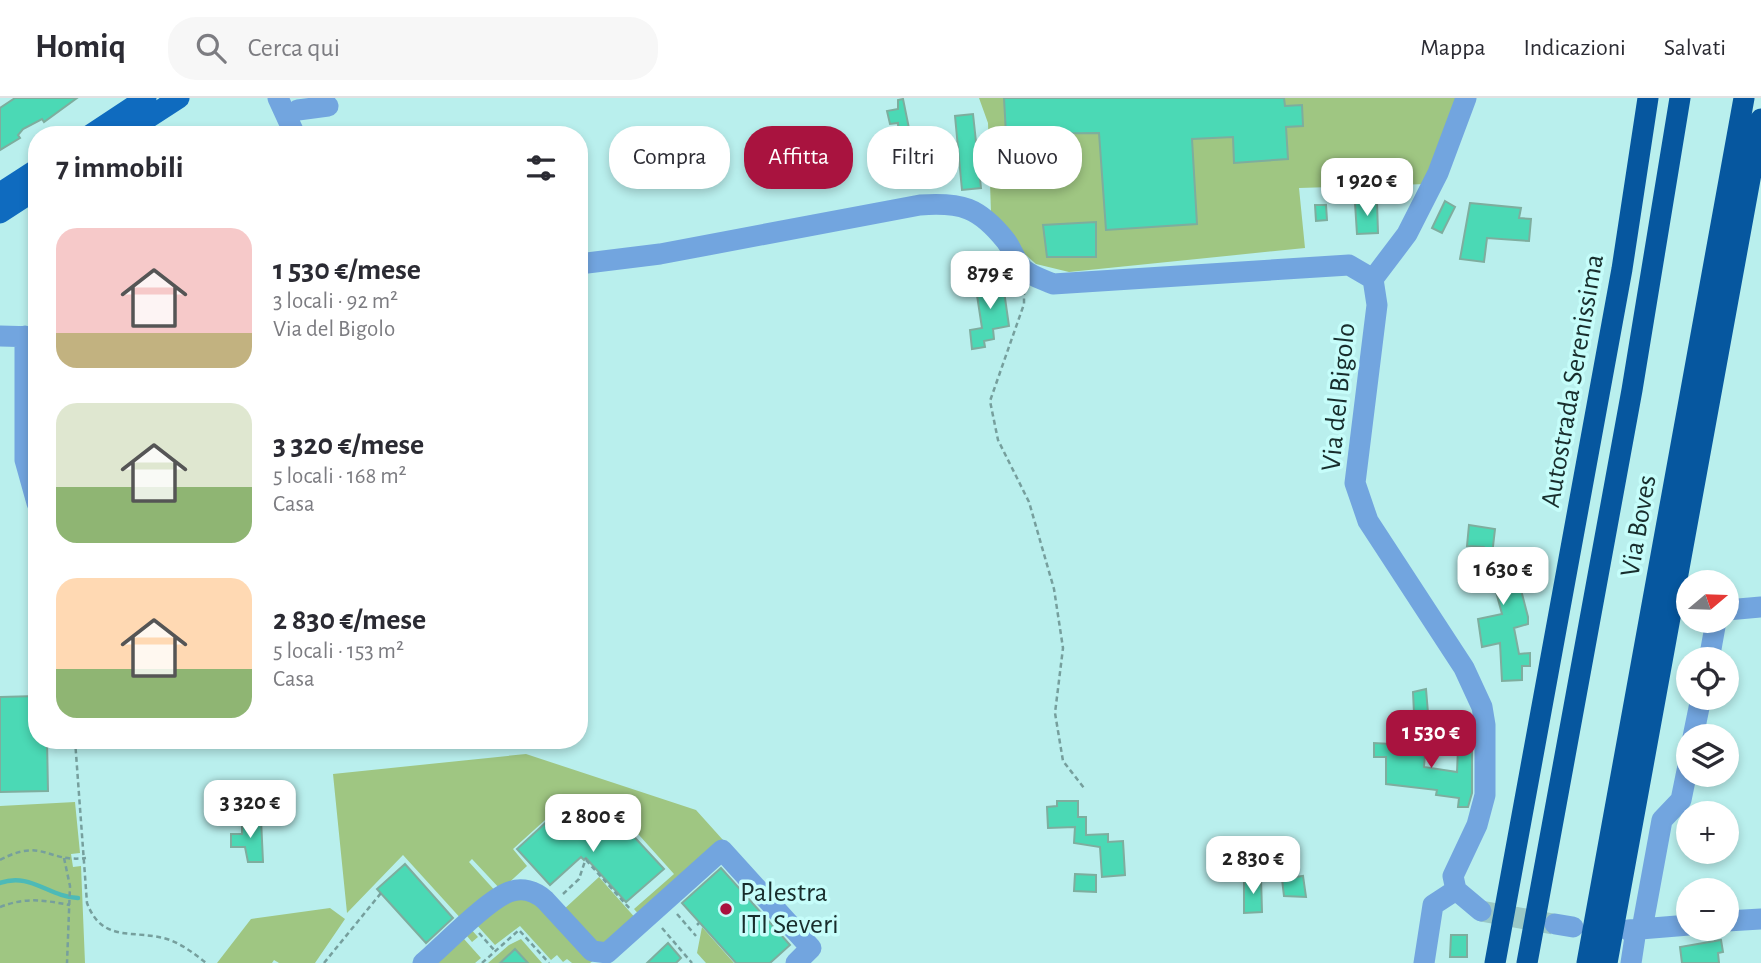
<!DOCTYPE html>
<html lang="it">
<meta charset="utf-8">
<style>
body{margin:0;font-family:"Alegreya Sans",sans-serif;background:#f7f7f7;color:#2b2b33;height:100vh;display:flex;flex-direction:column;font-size:26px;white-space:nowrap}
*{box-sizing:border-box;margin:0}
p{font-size:23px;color:#7c7c81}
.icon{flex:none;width:38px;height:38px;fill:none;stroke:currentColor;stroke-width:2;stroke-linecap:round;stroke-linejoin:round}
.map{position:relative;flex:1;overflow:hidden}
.drawer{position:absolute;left:28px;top:28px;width:560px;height:623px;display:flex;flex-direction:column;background:#fff;border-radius:28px;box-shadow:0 4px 10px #0003}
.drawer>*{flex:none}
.banner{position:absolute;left:609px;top:28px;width:665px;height:63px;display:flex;gap:14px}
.needle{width:46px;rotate:71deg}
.tools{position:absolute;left:1676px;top:472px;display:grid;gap:14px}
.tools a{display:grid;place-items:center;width:63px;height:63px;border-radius:50%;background:#fff;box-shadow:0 4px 10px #0003;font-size:35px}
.price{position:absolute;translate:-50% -60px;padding:0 16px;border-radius:14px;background:#fff;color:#222;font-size:23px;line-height:46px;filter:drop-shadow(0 2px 4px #0008)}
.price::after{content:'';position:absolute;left:50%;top:42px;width:21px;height:16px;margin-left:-10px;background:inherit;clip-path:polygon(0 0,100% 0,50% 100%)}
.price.on{background:#a9133f;color:#fff}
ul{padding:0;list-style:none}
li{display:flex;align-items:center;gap:21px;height:175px;padding:0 28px}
li span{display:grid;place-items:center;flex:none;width:196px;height:140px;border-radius:21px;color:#555}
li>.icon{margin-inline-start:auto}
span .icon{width:84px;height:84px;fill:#fffc;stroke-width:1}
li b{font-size:30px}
h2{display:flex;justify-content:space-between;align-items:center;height:84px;padding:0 28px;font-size:30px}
.chip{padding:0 24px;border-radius:28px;background:#fff;box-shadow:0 4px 10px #0003;font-size:24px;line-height:63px}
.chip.on{background:#a9133f;color:#fff}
header{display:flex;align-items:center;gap:42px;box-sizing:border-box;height:98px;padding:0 35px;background:#fff;border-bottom:2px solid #e1e1e2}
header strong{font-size:33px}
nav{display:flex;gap:38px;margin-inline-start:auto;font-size:24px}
.search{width:490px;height:63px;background:#f7f7f7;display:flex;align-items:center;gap:18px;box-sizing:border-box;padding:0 24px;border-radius:28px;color:#7c7c81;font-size:26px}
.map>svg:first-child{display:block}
.green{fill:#9fc682}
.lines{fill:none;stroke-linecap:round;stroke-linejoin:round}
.stream{stroke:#4dbab7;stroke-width:4.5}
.building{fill:#4bd9b5;stroke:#7ead9e;stroke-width:2}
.minor-tunnel{stroke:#99c8c6;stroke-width:21;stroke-dasharray:21 10;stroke-linecap:butt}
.path{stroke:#769f9d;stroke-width:2.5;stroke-dasharray:5 3.5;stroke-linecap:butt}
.minor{stroke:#72a5df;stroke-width:21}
.major{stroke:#0f6bbf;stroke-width:21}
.highway{stroke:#06579f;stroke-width:21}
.poi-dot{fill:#a9133f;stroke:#c6fdfa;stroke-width:2.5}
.labels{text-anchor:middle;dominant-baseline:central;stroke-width:7;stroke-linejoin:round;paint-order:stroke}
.street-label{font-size:28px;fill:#182d2c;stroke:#c6fdfa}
.poi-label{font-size:28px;fill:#182d2c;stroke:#c6fdfa;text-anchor:start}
</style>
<header>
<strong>Homiq</strong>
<div class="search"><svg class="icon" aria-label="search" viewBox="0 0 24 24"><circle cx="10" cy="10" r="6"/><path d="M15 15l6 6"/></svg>Cerca qui</div>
<nav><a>Mappa</a><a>Indicazioni</a><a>Salvati</a></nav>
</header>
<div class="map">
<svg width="1761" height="865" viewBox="0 0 1761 865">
<rect width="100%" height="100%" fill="#b9efed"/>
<!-- green -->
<path class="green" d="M979 0H1461L1427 86 1299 90 1305 150 1069 174 1036 166 1008 141 991 115 988 25Z
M526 656 696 712 723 742 642 820 634 811 674 776 613 708 592 726 586 721 573 732 555 713 513 751 527 768 501 792 472 761 469 764 498 796 464 824 403 757 347 815 333 676Z
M75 704 80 755 71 756 73 769 81 768 85 865H0V708Z
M599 779 638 823 599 850 562 813Z
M531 790 594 862 590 865H572L567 861 563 864 557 857 551 862 520 828 495 847 475 825Z
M330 810 345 821 315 865H279L274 862 272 865H217L251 821Z
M702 829 734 865H706L697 855Z
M470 830 478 839 472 844 467 838 464 841 481 860 475 865H431Z
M521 841 542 865H528L515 851 499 865H488L509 847Z"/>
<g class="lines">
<!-- stream -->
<path class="stream" d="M0 785C30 774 49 799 78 800"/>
</g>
<!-- building -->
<path class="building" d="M15 0H77L44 24 42 21 23 31 18 37 20 40 0 52V10Z
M1004 0H1284L1285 8 1302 7 1303 28 1286 29 1288 61 1234 65 1233 39 1192 41 1197 126 1106 132 1099 35 1006 36Z
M903 1 912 45 899 46 898 25 890 26 887 13 898 11V2Z
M973 16 981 90 962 92 955 18Z
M1445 103 1455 109 1442 135 1432 130Z
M1377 104 1378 135 1357 136 1355 105Z
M1470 105 1521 110 1519 120 1531 121 1529 143 1487 140 1484 164 1460 161Z
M1315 107H1326L1327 122 1316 123Z
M1096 124V159H1047L1043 127Z
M1002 179 1009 228 993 231 994 241 984 243 985 249 972 251 970 232 982 230 975 184Z
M1469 427 1495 431 1492 457 1499 456 1500 460 1512 457 1528 519V526L1514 530 1519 556 1530 555V568H1522V582L1502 583 1500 545 1482 549 1478 521 1502 516 1484 449 1467 448Z
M1426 591 1428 615H1414L1413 594Z
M37 598V642H47L48 693 0 694V599Z
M1459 628H1472V695L1468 709H1458L1459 700 1436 697 1437 692 1386 686V659H1374V645L1391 646V649L1425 656 1424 669 1457 674Z
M1057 703H1078V719H1086V737L1108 736V744L1123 743 1125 777 1102 779 1100 749 1074 745 1075 729 1048 730 1047 709 1057 708Z
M612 715 664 771 626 804 586 760 584 762 581 759 550 787 517 751 553 718 572 739 585 726 592 733Z
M261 721 263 764H248L245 749H231V736H242V722Z
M405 766 453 820 426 845 377 791Z
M721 770 790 847 770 865H736L682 805Z
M1075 776 1096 777V794L1074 793Z
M1303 778 1306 799 1284 798 1282 781Z
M1261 780 1262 814 1244 815V781Z
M1451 837H1467V859H1450Z
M1721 842 1723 854 1718 855 1719 865H1682L1680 849Z
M668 845 681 860 676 865H647Z
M515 851 528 865H500Z"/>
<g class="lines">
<!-- minor-tunnel -->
<path class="minor-tunnel" d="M1481 813 1553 826"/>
<!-- path -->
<path class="path" d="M1024 192V206L990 303 998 342 1029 404 1054 491 1063 550 1055 615 1063 663 1084 690
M75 642 87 805C103 847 135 830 170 842 183 847 195 856 206 865
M64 760 70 788 67 865
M0 762C43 739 47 765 86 760
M586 762 631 812
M563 796 579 781 586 760
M0 809C26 799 43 802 70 807
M677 816 696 838
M697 827 699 825
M662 830 692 865
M479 835 495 853
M324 865 381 795
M482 865 519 832 549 865"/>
<!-- minor -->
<path class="minor" d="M278 0 295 37
M298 12 328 8
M579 166 660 156 920 107C961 104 979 109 1006 143 1012 151 1016 164 1023 171 1031 178 1044 182 1053 186L1349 167 1373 181 1377 207 1355 385 1368 423 1464 570 1482 609 1485 627V697L1477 727 1453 778 1456 792 1481 813
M1373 181 1407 136 1438 75 1466 0
M0 238 37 239
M25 238V362L37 405
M1727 512 1761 509
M1709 562 1716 523
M1693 639 1701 600
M1727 823 1761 821
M1555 826 1573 829
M1642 831 1662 722 1681 702 1689 663
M1628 832 1689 827
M423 865C444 847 486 803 509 794 522 789 535 793 545 802L592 853 607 855 722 752 811 850 796 865
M1424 865 1433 807 1456 792
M1631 865 1636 832"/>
<!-- major -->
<path class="major" d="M90 37 146 0
M122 37 179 0
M0 95 37 71
M0 115 37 91"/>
<!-- highway -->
<path class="highway" d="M1495 865 1622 171 1648 0
M1527 865 1632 292 1680 0
M1587 865 1744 0
M1607 865 1761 21"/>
</g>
<!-- markers -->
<circle class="poi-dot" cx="726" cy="811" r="7"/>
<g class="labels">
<!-- street labels -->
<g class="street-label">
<text transform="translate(1573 283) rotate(-80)">Autostrada Serenissima</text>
<text transform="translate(1339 299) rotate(-84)">Via del Bigolo</text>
<text transform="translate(1639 428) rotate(-80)">Via Boves</text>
</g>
<!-- poi labels -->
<g class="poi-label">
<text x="740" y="795">Palestra<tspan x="740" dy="32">ITI Severi</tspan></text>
</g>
</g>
</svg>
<div class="tools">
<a><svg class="needle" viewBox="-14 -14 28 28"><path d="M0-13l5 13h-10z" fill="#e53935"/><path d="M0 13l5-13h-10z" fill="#7c7c81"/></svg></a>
<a><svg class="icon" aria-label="locate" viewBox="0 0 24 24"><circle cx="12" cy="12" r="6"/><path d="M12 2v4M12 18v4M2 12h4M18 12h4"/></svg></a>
<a><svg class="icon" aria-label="layers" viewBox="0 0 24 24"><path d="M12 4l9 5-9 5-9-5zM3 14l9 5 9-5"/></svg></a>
<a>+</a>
<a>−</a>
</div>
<b class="price" style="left:1367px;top:120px">1 920 €</b>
<b class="price" style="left:990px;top:213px">879 €</b>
<b class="price" style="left:1503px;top:509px">1 630 €</b>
<b class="price on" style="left:1431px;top:672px">1 530 €</b>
<b class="price" style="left:250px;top:742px">3 320 €</b>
<b class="price" style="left:593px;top:756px">2 800 €</b>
<b class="price" style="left:1253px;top:798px">2 830 €</b>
<div class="banner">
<a class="chip">Compra</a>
<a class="chip on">Affitta</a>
<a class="chip">Filtri</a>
<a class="chip">Nuovo</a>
</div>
<section class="drawer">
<h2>7 immobili<svg class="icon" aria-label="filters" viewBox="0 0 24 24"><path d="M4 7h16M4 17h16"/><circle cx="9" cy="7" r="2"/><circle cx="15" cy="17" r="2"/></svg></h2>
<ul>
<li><span style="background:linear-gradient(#f6c9c9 75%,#c2b280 0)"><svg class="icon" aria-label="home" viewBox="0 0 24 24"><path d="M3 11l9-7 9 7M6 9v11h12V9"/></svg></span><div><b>1 530 €/mese</b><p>3 locali · 92 m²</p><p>Via del Bigolo</p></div></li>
<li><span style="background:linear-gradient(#dfe7d0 60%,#8fb573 0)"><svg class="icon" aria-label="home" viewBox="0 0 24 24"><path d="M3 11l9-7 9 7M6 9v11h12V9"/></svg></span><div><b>3 320 €/mese</b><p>5 locali · 168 m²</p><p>Casa</p></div></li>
<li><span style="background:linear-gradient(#ffd9b3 65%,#8fb573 0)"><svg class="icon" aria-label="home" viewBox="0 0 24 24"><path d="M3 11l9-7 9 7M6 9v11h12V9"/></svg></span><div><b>2 830 €/mese</b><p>5 locali · 153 m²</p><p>Casa</p></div></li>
</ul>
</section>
</div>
